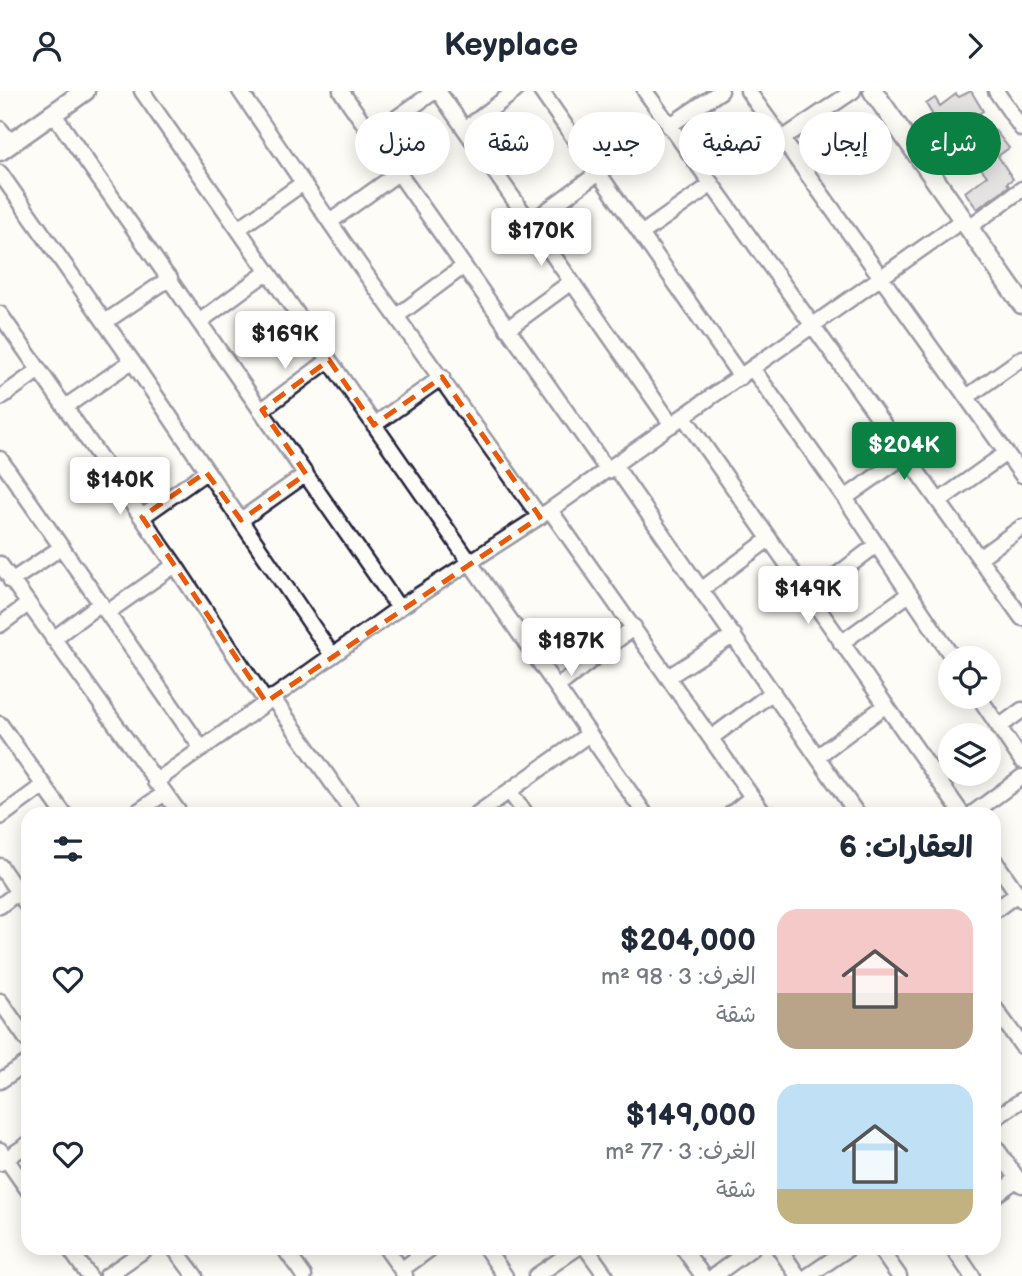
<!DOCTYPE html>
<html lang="ar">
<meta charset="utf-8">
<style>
body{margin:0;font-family:"Balsamiq Sans","Playpen Sans Arabic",sans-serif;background:#f6f6f7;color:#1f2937;direction:rtl;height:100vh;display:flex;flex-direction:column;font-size:26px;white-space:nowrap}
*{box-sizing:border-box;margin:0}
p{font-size:23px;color:#747a83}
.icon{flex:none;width:38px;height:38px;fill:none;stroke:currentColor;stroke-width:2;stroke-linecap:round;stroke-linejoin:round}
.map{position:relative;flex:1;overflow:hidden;direction:ltr}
.drawer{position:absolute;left:21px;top:716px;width:980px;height:448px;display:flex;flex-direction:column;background:#fff;border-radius:21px;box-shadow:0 4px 18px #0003;direction:rtl}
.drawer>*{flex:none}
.guide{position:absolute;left:21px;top:21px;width:980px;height:63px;direction:rtl;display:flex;gap:14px}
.tools{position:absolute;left:938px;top:555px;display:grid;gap:14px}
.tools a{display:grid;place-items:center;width:63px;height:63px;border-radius:50%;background:#fff;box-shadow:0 4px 18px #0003;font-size:35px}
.price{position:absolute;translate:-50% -60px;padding:0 16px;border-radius:7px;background:#fff;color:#222;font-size:23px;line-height:46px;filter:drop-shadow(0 2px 4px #0008)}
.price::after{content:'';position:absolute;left:50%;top:42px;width:21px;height:16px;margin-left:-10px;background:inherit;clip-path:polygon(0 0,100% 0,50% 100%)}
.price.active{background:#0b8043;color:#fff}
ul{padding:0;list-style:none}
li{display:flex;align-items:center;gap:21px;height:175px;padding:0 28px}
li span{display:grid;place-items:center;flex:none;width:196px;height:140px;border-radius:21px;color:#555}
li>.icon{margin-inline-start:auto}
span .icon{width:84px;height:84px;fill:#fffc;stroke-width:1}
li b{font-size:30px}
h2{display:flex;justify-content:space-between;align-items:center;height:84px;padding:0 28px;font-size:30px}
.tag{padding:0 24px;border-radius:32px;background:#fff;box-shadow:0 4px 18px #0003;font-size:24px;line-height:63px}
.tag.active{background:#0b8043;color:#fff}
header{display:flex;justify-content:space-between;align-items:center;height:91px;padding:0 28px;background:#fff;font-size:32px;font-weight:700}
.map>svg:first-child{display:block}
.building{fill:#c6c6c8;stroke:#22223b;stroke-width:2}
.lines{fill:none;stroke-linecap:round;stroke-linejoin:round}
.minor-casing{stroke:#22223b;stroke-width:19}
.tertiary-casing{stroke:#22223b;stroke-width:23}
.minor{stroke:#fdfcf7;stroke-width:14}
.tertiary{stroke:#fdfcf7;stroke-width:18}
.marked{fill:none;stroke:#e8590c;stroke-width:5;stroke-dasharray:14 9;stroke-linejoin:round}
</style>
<header><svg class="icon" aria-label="forward" viewBox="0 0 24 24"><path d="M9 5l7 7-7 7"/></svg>Keyplace<svg class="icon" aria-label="person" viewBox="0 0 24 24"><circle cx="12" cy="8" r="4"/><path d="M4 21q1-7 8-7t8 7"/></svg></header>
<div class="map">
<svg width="1022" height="1185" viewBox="0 0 1022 1185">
<rect width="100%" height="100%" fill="#fdfcf7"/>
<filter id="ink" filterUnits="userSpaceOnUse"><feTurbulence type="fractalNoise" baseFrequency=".0143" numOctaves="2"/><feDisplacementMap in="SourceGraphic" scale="14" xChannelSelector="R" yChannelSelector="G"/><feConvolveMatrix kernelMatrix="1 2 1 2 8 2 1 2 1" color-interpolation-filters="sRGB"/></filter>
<g filter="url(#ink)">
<!-- building -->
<path class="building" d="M971 0 983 20 962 34 968 44 957 50 953 42 942 54 934 46 942 39 926 13 935 7 940 15 956 3 959 6Z
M994 38 1009 57 998 65 1013 88 1007 92 1009 95 977 118 965 101 987 85 975 70 985 62 977 46Z"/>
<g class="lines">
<!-- minor casing -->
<g class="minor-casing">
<path id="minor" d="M142 0 645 723
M240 0 358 172 540 426
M341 0 608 380
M438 0 672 334
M541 0 741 286
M645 0 1022 527
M748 0 1022 384
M996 0 1022 38
M53 22 399 517
M669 35 721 0
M0 38 11 52
M465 38 515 0
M372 44 435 0
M782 48 853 0
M0 82 132 270 332 564
M331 130 398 82
M530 132 598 82
M969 136 1022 98
M238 138 303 92
M641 143 712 93
M0 223 175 474 266 611
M397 225 464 175
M105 231 170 187
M199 231 267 181
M507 238 571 191
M752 277 845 407 953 567
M967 306 1022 267
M0 307 39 279
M65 316 132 270
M262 319 329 269
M684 326 962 723
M374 334 442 286
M0 368 202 658
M615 375 857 723
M845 407 906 364
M939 410 1006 362
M550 419 764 723
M142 426 206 381
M241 429 306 383
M979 467 1022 436
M0 473 180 723
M11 490 62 456
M702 498 769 448
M808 506 875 455
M108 521 175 474
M0 534 28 513
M53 548 101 512
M841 552 909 503
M668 586 734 544
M557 596 634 536
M272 606 354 723
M979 606 1022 670
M0 633 64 723
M999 636 1022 619
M711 647 773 601
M818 665 886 614
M155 691 399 517 550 419 964 128
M509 700 526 723
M134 723 165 702
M477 723 589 643
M731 723 752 706
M972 723 1022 686
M0 726 44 694
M994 769 1022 809
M0 775 28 816
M0 815 18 801
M994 820 1017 803
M0 910 28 950
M994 916 1022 955
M0 990 28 971
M994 1028 1022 1009
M994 1054 1022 1094
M0 1059 28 1099
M0 1072 28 1053
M994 1105 1017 1088
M69 1157 89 1185
M174 1157 195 1185
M284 1157 304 1185
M386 1157 405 1184
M486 1157 505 1185
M586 1157 606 1185
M683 1157 703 1185
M779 1157 798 1185
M879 1157 899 1185
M953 1157 972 1185
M401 1179 431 1157
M107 1185 147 1157
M536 1185 577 1157
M714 1185 752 1157
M808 1185 849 1157"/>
</g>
<!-- tertiary casing -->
<g class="tertiary-casing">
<path id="tertiary" d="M873 0 1022 213
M0 60 85 0"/>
</g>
<!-- minor -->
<use href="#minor" class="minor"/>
<!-- tertiary -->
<use href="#tertiary" class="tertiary"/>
</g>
</g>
<!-- marked area -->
<path d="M0 0H1022V1185H0ZM329 269 374 334 442 286 540 426 266 611 142 426 206 381 241 429 306 383 262 319Z" fill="#fdfcf7" fill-opacity=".55" fill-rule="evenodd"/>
<path class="marked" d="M329 269 374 334 442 286 540 426 266 611 142 426 206 381 241 429 306 383 262 319Z"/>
</svg>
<div class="tools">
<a><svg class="icon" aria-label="locate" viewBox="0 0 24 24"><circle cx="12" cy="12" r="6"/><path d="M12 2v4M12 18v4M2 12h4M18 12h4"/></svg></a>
<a><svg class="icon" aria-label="layers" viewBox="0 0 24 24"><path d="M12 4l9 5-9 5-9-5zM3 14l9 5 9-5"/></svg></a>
</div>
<b class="price" style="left:541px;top:177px">$170K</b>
<b class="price" style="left:285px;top:280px">$169K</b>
<b class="price active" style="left:904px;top:391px">$204K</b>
<b class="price" style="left:120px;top:426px">$140K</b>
<b class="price" style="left:808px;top:535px">$149K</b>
<b class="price" style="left:571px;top:587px">$187K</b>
<div class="guide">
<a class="tag active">شراء</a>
<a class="tag">إيجار</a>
<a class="tag">تصفية</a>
<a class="tag">جديد</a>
<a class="tag">شقة</a>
<a class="tag">منزل</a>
</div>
<section class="drawer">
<h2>العقارات: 6<svg class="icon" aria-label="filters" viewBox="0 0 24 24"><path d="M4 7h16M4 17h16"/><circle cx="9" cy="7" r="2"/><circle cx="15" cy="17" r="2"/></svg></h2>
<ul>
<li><span style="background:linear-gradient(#f6c9c9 60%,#b9a48a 0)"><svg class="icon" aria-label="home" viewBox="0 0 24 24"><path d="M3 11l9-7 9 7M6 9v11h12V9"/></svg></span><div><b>$204,000</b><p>الغرف: 3 · 98 m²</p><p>شقة</p></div><svg class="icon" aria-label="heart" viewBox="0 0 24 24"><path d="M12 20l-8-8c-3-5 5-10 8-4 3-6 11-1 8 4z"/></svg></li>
<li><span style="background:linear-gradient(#bfe0f5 75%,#c2b280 0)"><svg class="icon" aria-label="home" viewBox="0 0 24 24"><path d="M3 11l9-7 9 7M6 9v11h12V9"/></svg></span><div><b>$149,000</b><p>الغرف: 3 · 77 m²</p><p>شقة</p></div><svg class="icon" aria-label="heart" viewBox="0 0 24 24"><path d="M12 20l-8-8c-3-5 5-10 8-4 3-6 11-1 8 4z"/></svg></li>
</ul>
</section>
</div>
